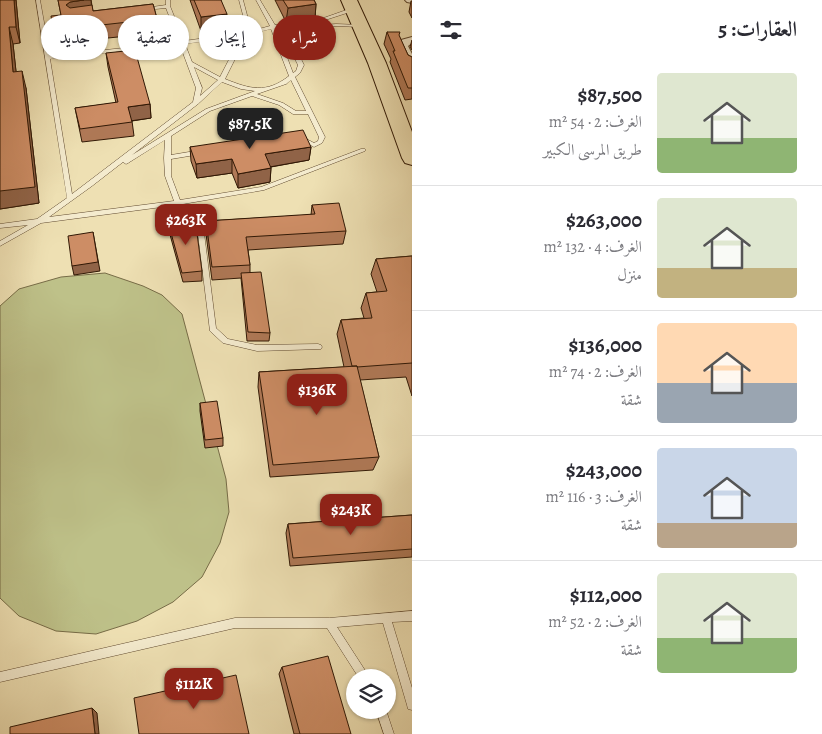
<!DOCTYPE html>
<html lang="ar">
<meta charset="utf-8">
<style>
body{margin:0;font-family:Alegreya,Amiri,serif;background:#f7f7f7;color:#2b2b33;direction:rtl;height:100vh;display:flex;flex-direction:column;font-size:19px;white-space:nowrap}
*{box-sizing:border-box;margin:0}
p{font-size:16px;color:#7c7c81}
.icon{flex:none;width:28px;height:28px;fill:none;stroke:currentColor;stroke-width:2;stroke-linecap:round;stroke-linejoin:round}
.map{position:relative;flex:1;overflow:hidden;direction:ltr}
.sheet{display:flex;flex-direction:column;background:#fff;width:410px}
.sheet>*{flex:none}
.top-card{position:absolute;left:15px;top:15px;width:321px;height:45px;direction:rtl;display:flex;gap:10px}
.tools{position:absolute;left:346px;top:669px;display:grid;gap:10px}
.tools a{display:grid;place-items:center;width:50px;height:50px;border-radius:50%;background:#fff;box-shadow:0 1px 4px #0004;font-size:25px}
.price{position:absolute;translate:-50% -42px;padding:0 11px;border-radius:10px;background:#8f2418;color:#fff;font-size:16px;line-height:32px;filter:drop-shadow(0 1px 2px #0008)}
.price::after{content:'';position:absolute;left:50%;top:30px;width:15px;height:11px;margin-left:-8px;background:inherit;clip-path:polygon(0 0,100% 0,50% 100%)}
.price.selected{background:#222;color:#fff}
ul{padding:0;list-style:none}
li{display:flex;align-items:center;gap:15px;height:125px;padding:0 25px}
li+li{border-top:1px solid #e1e1e2}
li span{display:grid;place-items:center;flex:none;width:140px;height:100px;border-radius:5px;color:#555}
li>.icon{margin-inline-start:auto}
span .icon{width:60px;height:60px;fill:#fffc;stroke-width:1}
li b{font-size:21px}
h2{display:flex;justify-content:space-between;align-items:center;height:60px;padding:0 25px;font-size:21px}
.chip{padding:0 18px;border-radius:22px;background:#fff;box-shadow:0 1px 4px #0004;font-size:18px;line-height:45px}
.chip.selected{background:#8f2418;color:#fff}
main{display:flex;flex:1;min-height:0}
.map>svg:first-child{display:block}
.green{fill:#bec189;stroke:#776c47}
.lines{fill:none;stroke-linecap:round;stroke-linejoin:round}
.service-casing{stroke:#604a30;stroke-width:1}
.minor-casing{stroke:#604a30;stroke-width:2}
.primary-casing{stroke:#301805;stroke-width:2}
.service{fill:#f4ebce;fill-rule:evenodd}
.minor{fill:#f4ebce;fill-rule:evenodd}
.primary{fill:#eee0b3;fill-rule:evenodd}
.wall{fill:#b07957;stroke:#301805}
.shaded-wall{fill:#906347;stroke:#301805}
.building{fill:#cd8d65;stroke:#301805}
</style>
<main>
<section class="sheet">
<h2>العقارات: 5<svg class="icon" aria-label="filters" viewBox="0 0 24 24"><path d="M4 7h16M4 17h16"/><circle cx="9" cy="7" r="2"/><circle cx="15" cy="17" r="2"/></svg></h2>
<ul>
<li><span style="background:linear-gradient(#dfe7d0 65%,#8fb573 0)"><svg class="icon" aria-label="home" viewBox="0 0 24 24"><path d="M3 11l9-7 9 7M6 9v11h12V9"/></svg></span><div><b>$87,500</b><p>الغرف: 2 · 54 m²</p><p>طريق المرسى الكبير</p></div></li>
<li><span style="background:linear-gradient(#dfe7d0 70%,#c2b280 0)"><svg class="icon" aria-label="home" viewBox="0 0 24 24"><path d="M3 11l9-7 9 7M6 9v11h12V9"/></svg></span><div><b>$263,000</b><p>الغرف: 4 · 132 m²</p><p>منزل</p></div></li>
<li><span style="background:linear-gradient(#ffd9b3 60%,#9aa5b1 0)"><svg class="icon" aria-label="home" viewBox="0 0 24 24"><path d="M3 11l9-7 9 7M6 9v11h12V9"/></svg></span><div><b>$136,000</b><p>الغرف: 2 · 74 m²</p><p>شقة</p></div></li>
<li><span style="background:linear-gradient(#c9d6e8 75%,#b9a48a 0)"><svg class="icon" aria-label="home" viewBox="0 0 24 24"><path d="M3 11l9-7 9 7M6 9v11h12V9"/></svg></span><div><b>$243,000</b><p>الغرف: 3 · 116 m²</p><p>شقة</p></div></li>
<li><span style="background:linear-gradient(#dfe7d0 65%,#8fb573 0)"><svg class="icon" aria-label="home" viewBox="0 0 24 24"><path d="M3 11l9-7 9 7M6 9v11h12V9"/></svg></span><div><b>$112,000</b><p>الغرف: 2 · 52 m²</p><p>شقة</p></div></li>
</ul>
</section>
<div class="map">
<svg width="412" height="734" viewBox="0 0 412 734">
<rect width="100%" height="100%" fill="#eee0b3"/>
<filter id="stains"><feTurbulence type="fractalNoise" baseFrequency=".004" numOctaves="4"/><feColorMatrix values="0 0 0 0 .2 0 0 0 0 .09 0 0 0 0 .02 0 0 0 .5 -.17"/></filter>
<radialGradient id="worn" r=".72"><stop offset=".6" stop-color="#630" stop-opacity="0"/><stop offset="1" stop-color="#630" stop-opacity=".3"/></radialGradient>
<!-- green -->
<path class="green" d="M105 273 143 286 162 295 182 314 226 479 229 512 220 543 202 577 173 602 137 621 96 634 56 631 19 616 0 598V306L19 289 61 277Z"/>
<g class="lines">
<!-- service casing -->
<g class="service-casing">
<path id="service" d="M36 0H40L50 56 179 42 166 8 145 10 143 9 145 8 166 5V0H170V6L184 41 242 33 243 15 239 0H243L247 15 248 32 270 26 256 0H260L275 25 315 21 352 8H356V10L316 23 276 28 293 73 296 71 298 65 283 35 287 31 301 28 304 30 291 33 289 35 304 65 300 73 295 77 325 137 322 143 314 147 298 138 301 136 314 143 318 141 319 137 308 114H293L279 105 252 96 210 111 171 136V155L201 150 204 152 201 154 171 159V176L180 200 261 187 361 149H365V151L264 190 183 204 203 225 216 328 228 339 257 345 318 344 321 345 322 347 321 349 257 351 223 343 210 331 197 226 177 205 41 223 0 246V241L28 225 0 228V224L37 219 67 198ZM271 29 289 76C266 94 250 89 225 79L247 35ZM241 36 220 77 192 62 185 44ZM180 45 196 88 193 102 72 194 50 59ZM194 67 218 80 200 96 202 88ZM291 80 306 111H296L283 103 257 94 286 84ZM222 82 241 89 255 91 206 109 132 155 198 104ZM165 140 164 158 165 176 174 201 49 217 92 186 123 162 126 164 128 163Z
M336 24 361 25 363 26 361 27 336 26 315 30 312 28 315 26Z
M412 611V621L392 622 412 688V710L408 709 407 705 383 623 337 627 370 678H359L327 628H235L0 682V672L235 618H329Z
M376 710H386L394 734H384Z"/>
</g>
<!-- minor casing -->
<g class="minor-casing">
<path id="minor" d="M405 0H412V3L407 2Z
M412 37V43L408 46 412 54V69L407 66 398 46 401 40Z"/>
</g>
<!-- primary casing -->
<g class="primary-casing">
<path id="primary" d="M341 0H357L386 63 412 132V165L405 163 402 158 368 63Z"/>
</g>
<!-- service -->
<use href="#service" class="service"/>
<!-- minor -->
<use href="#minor" class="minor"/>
<!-- primary -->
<use href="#primary" class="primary"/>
</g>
<!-- wall -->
<path class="wall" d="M0 0H16L20 43 13 44 16 72 26 88 39 203 0 209Z
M58 0H91L93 11 153 4 159 26 160 39 147 34 69 42 57 47 61 15Z
M190 0H221L227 28 201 31Z
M275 0H314L316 4 315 18 286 22Z
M411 1H412V18L409 12Z
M294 25 332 39 331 49 316 51 312 44 299 46 293 35Z
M387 32 399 36 408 55 412 57V99L405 100 390 62 391 59 384 44Z
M412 40V50L410 47Z
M106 53 150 104 151 118 132 121 134 136 82 142 75 108 116 103 108 67Z
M190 147H311L309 160 271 167 270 182 238 188 232 173 197 178 191 161Z
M312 205 346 231 343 244 248 250 250 265V272L270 333 269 341H247L241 278 212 280 206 234V221L311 215Z
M168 222 202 271V281L183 282 169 231Z
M412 256V396L406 377 360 380 379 457 373 470 270 477 258 387 259 372 344 367 337 334 341 320 364 318 361 308 366 293 377 292 371 274 376 259Z
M200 403 223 438V446L205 448 200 411Z
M412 515V557L290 566 286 533 288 524Z
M282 667 351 734H294L279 674Z"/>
<!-- shaded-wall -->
<path class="shaded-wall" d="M14 0H16L20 43 16 27Z
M84 0H91L92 12 72 15 66 5 70 2Z
M316 4 315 18 286 22 288 8Z
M227 14V28L201 31V17Z
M9 27 13 44 18 89 13 72Z
M66 29 69 42 57 47 54 34Z
M313 35 312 44 299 46 300 36Z
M332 39 331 49 316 51 317 41Z
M22 71 26 88 39 203 0 209V191Z
M150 104 151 118 130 121 128 107Z
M311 147 309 160 264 168 265 154Z
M232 159V173L197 178 196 164Z
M271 168 270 182 238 188V174Z
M93 232 100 271 74 275 72 266Z
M92 708 97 713 99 734H95Z"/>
<!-- building -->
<path class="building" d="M0 0H14L16 27H9L13 72 22 71 35 187 0 191Z
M58 0H84L70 2 66 5 70 8 92 5 93 11 153 4 159 26 146 20 66 29 54 34 51 16 61 15Z
M194 0H221L227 14 201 17Z
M283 0H314L316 4 288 8Z
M321 21 332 39 317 41 313 35 300 36 294 25Z
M387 32H400L399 35 408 55 412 57V88H408L393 51H395Z
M135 50 150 104 128 107 132 122 80 129 75 108 118 102 106 53Z
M303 130 311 147 265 154 271 168 238 174 232 159 196 164 190 147Z
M339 203 346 231 246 237 250 265 212 267 206 221 315 214 312 205Z
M188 219 190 226H196L202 271 182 273 168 222Z
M93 232 98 262 72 266 68 236Z
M412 256V363L357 367V366H352L341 320 372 318 366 293 387 291 376 259Z
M261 272 270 333 248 332 241 273Z
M357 366 379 457 273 465 259 372Z
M217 401 223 438 205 440 200 403Z
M412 515V549L293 558 288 524Z
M328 656 351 734H300L282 667Z
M236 675 249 734H139L134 698Z
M92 708 95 734H10V727Z"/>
<rect width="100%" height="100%" filter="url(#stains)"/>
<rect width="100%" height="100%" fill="url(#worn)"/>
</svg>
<div class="tools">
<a><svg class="icon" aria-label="layers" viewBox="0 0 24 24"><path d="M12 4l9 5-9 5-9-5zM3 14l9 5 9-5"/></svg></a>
</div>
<b class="price selected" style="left:250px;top:150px">$87.5K</b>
<b class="price" style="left:186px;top:246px">$263K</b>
<b class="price" style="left:317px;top:416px">$136K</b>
<b class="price" style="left:351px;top:536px">$243K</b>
<b class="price" style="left:194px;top:710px">$112K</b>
<div class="top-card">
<a class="chip selected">شراء</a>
<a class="chip">إيجار</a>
<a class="chip">تصفية</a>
<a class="chip">جديد</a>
</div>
</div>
</main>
